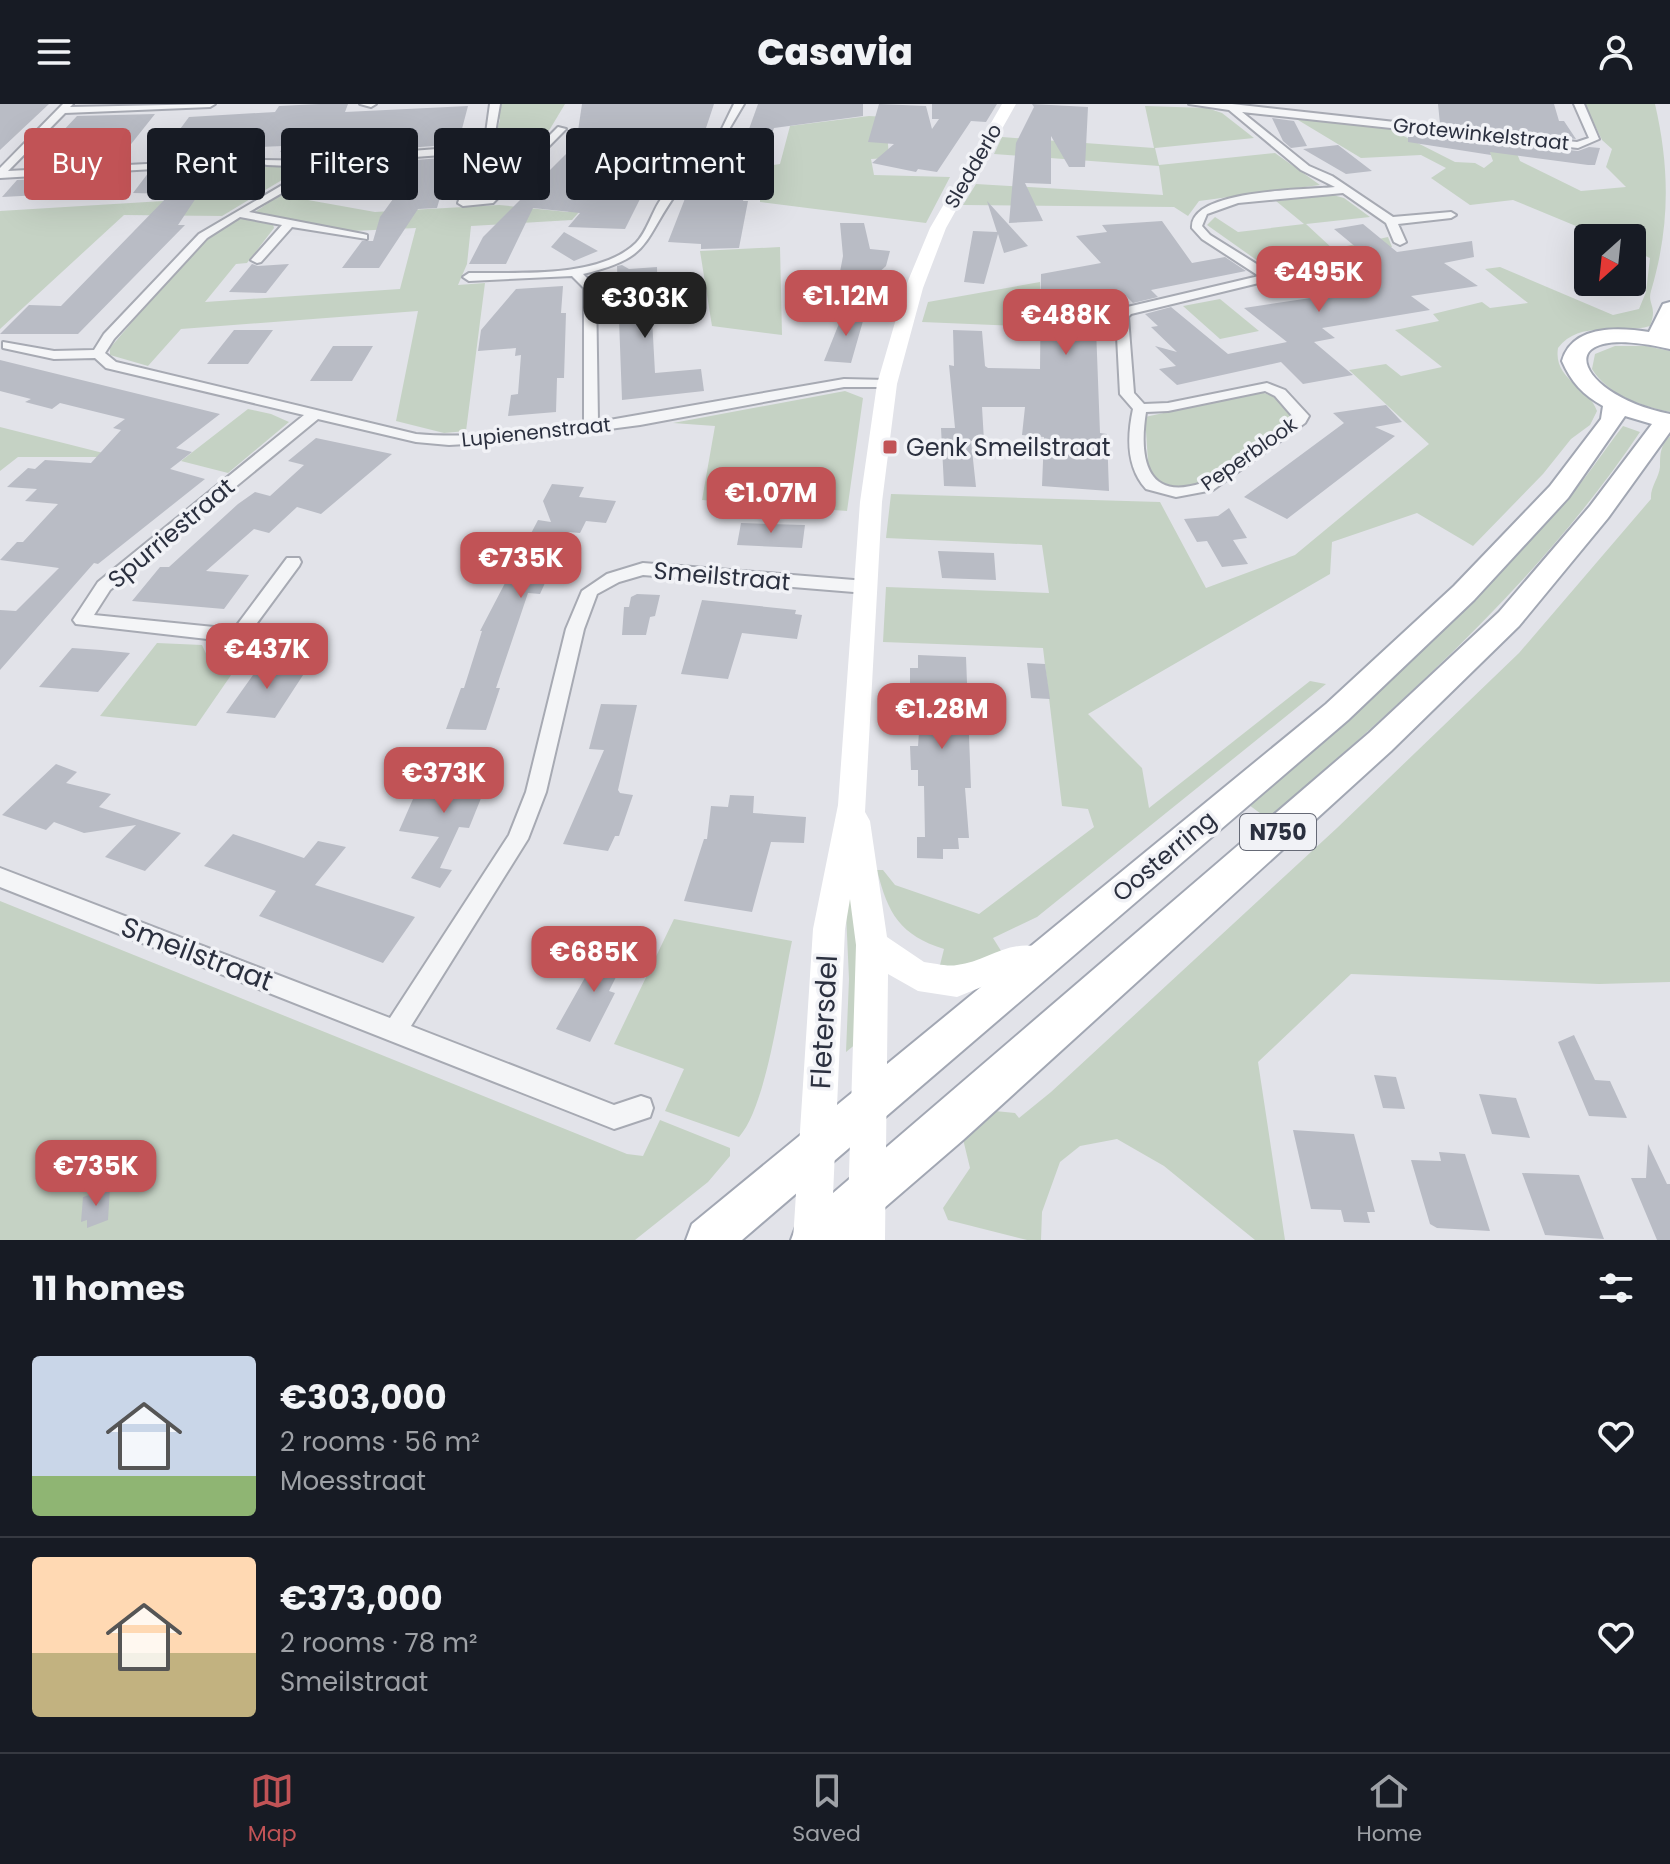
<!DOCTYPE html>
<meta charset="utf-8">
<style>
body{margin:0;font-family:Poppins,sans-serif;background:#242831;color:#f1f3f6;height:100vh;display:flex;flex-direction:column;font-size:30px;white-space:nowrap}
*{box-sizing:border-box;margin:0}
p{font-size:26px;color:#9ea1a6}
.icon{flex:none;width:44px;height:44px;fill:none;stroke:currentColor;stroke-width:2;stroke-linecap:round;stroke-linejoin:round}
.map{position:relative;height:1136px;overflow:hidden}
.side{display:flex;flex-direction:column;background:#171b24;flex:1}
.side>*{flex:none}
.top-card{position:absolute;left:24px;top:24px;width:800px;height:72px;display:flex;gap:16px}
.needle{width:52px;rotate:207deg}
.fabs{position:absolute;left:1574px;top:120px;display:grid;gap:16px}
.fabs a{display:grid;place-items:center;width:72px;height:72px;border-radius:8px;background:#171b24;box-shadow:0 8px 32px #0002;font-size:40px}
.price{position:absolute;translate:-50% -68px;padding:0 18px;border-radius:16px;background:#c15356;color:#fff;font-size:26px;line-height:52px;filter:drop-shadow(0 2px 4px #0008)}
.price::after{content:'';position:absolute;left:50%;top:48px;width:24px;height:18px;margin-left:-12px;background:inherit;clip-path:polygon(0 0,100% 0,50% 100%)}
.price.active{background:#222;color:#fff}
ul{padding:0;list-style:none}
li{display:flex;align-items:center;gap:24px;height:200px;padding:0 32px}
li+li{border-top:2px solid #363941}
li span{display:grid;place-items:center;flex:none;width:224px;height:160px;border-radius:8px;color:#555}
li>.icon{margin-inline-start:auto}
span .icon{width:96px;height:96px;fill:#fffc;stroke-width:1}
li b{font-size:34px}
h2{display:flex;justify-content:space-between;align-items:center;height:96px;padding:0 32px;font-size:34px}
.tag{padding:0 28px;border-radius:8px;background:#171b24;box-shadow:0 8px 32px #0002;font-size:28px;line-height:72px}
.tag.active{background:#c15356;color:#fff}
header{display:flex;justify-content:space-between;align-items:center;height:104px;padding:0 32px;background:#171b24;font-size:36px;font-weight:800}
.tab-bar{display:flex;justify-content:space-around;align-items:center;height:112px;border-top:2px solid #363941;background:#171b24;font-size:22px;color:#9ea1a6}
.tab-bar a{display:grid;justify-items:center;gap:4px}
.tab-bar .active{color:#c15356}
.map>svg:first-child{display:block}
.green{fill:#c5d2c4}
.building{fill:#b9bcc5}
.lines{fill:none;stroke-linecap:round;stroke-linejoin:round}
.street-casing{stroke:#a7aab3;stroke-width:4}
.primary-casing{stroke:#a2a7b3;stroke-width:4}
.street{fill:#f4f5f7;fill-rule:evenodd}
.secondary{fill:#fff;fill-rule:evenodd}
.primary{fill:#fff;fill-rule:evenodd}
.poi-dot{fill:#c15356;stroke:#f1f2f6;stroke-width:3}
.labels{text-anchor:middle;dominant-baseline:central;stroke-width:7;stroke-linejoin:round;paint-order:stroke}
.far-street-label{font-size:20px;fill:#2b303f;stroke:#f1f2f6}
.shield{fill:#f1f2f6;stroke:#666a76;stroke-width:2}
.shield-label{font-size:22px;font-weight:bold;fill:#2b303f}
.poi-label{font-size:24px;fill:#2b303f;stroke:#f1f2f6;text-anchor:start}
.street-label{font-size:24px;fill:#2b303f;stroke:#f1f2f6}
.near-street-label{font-size:28px;fill:#2b303f;stroke:#f1f2f6}
</style>
<header><svg class="icon" aria-label="menu" viewBox="0 0 24 24"><path d="M4 6h16M4 12h16M4 18h16"/></svg>Casavia<svg class="icon" aria-label="person" viewBox="0 0 24 24"><circle cx="12" cy="8" r="4"/><path d="M4 21q1-7 8-7t8 7"/></svg></header>
<div class="map">
<svg width="1670" height="1136" viewBox="0 0 1670 1136">
<rect width="100%" height="100%" fill="#e2e3e9"/>
<!-- green -->
<path class="green" d="M499 0H565L550 25 530 45 495 43 493 38 500 16 496 9Z
M1585 0H1655C1670 65 1670 123 1651 187 1647 200 1658 202 1650 222 1620 231 1580 215 1558 244 1553 276 1589 282 1597 307L1590 321 1571 335 1543 370 1473 442 1417 409 1332 438 1330 470 1088 610 1142 664 1149 704 1310 577 1326 580 1037 813 993 834 1003 850 988 859 939 865 944 845C900 831 888 810 877 766H883L895 781 979 810 1094 723 1088 705 1062 702 1043 544 883 538 886 483 1049 489 1042 441 886 434 891 390 1160 398 1206 484 1295 451 1429 340 1349 266 1386 260 1401 272 1442 263 1395 226 1439 217 1433 210 1482 198 1490 204 1528 199 1485 165 1500 163 1613 211 1639 205 1646 188 1650 154 1632 146V134H1605L1513 96 1470 101 1431 74 1446 64 1421 51 1361 54 1293 13 1390 25 1455 58 1475 59 1484 64 1493 57 1485 35 1512 37 1520 57 1581 87 1626 83 1606 63 1612 45 1602 36Z
M1145 2 1207 4 1222 9 1254 34 1155 44 1159 61 1275 49 1320 81 1199 97 1188 112 1174 103 963 101 976 80 1163 91 1159 62 994 50 1002 33 1154 44Z
M869 12 886 13 889 54 871 55 874 71 950 73 926 119 760 98V63L780 60 790 22Z
M640 26 645 45 623 81 604 80 572 116 471 122 467 160 458 181 485 179 466 327 444 329 396 317 418 207 181 225 148 262 110 251V244C133 218 207 124 236 116 247 113 262 118 273 120L274 124 247 159 236 160 205 198 400 185 416 124 353 127 255 108 280 91 375 108 499 101 568 108Z
M234 60 302 64 222 112 124 111 0 225V107L212 94Z
M1333 91 1344 94 1370 113 1306 120 1333 145 1388 133 1392 143 1320 162 1310 157 1278 166 1265 162 1207 121 1215 113 1238 128 1304 120 1276 97Z
M780 143 782 231 712 222 700 147Z
M1040 178 1041 223 922 218 928 198Z
M1220 195 1259 227 1220 235 1183 202Z
M1615 242H1646L1670 247V308C1641 302 1608 291 1592 265L1595 250Z
M845 287 863 294 847 407 702 396 715 322 673 319Z
M1261 288 1278 294 1294 314 1290 317 1200 382 1171 384 1149 372 1145 313Z
M248 305 271 310 289 318 228 369 181 357Z
M1623 322 1640 328C1539 478 1404 597 1268 715L1249 701C1359 607 1469 510 1563 400 1585 376 1603 348 1623 322Z
M0 323 119 353H18L0 367Z
M1670 332V878L1599 880 1351 870 1258 958 1285 1136H1255L1164 1062 1117 1035 1080 1042 1060 1058 1042 1108 1041 1136H1027L948 1116 943 1104 970 1064 963 1035 995 1007 1015 1009 1019 1014 1051 988 1337 724 1519 549 1651 395C1650 383 1659 374 1660 363 1660 350 1660 342 1670 332Z
M157 539 202 541 211 560 238 561 196 622 100 612Z
M855 786 862 935 846 948 849 875 845 787Z
M0 797 627 1050 643 1052 660 1016 730 1044V1052L708 1078 635 1136H0Z
M674 815 792 837C782 883 768 1001 739 1033L665 1007 684 965 614 940Z"/>
<!-- building -->
<path class="building" d="M0 0H49L0 46Z
M319 0H348L345 8 468 2 458 40 369 47 376 43 280 48 283 42 238 44 215 78 206 79 178 121H185L78 230H0L29 201 61 202 170 90 133 89 149 68 173 66 172 57 157 56 189 13 275 8 279 2Z
M582 0H714L698 48 740 49 725 82 729 83 726 89 745 90 743 97H748L739 144 701 145V140L668 138 693 74 649 72 659 51 619 48 588 85 643 89 625 125 568 123 580 109 533 104 506 160H469L483 133 576 40Z
M758 0H863V12L774 24 768 40 744 39Z
M879 0 926 2 932 25 939 15H932V0H997L986 18 971 17 937 68 918 65 916 68 872 59 894 40 868 38Z
M1032 0 1088 3 1085 63H1069L1051 32V80L1025 79 1043 117 1009 119 1016 39 1034 3Z
M1438 0H1554L1559 17H1564L1576 35 1440 20Z
M155 10 116 59 29 63 77 12Z
M1272 14 1294 17 1307 42 1291 44 1283 37Z
M1423 30 1578 47 1589 43 1600 44 1595 61H1588L1490 48 1491 51 1408 38V32Z
M1338 41 1372 67 1346 70 1303 45Z
M455 53 446 90H441L437 104 418 105 379 164H342L362 137H373L380 113 414 66 402 57Z
M382 58 356 90 339 89 328 96 298 90 346 61Z
M105 71 87 94 55 95 60 90 2 93 17 76Z
M987 97 1028 142 1004 149 998 130 984 180 964 178 973 127 997 128Z
M1162 117 1192 159 1225 153 1246 167 1151 186 1158 193 1133 199 1126 192 1095 198 1100 329 1107 330 1109 387 1042 382 1044 333 1022 331 1025 303H982L984 337H971L976 383 944 382 941 324H955L949 261 954 262 953 226 982 227 985 262 988 264 1040 265 1041 170 1101 159 1076 132 1107 128 1102 121Z
M840 119H864L870 145 890 147 886 162 864 182 860 192 836 189 843 152Z
M1363 120 1397 148 1472 137 1474 153 1444 159 1478 182 1411 192 1430 206 1322 224 1335 234 1314 238 1353 271 1303 280 1281 258 1177 281 1159 265 1176 262 1155 242 1177 248 1151 223 1158 222 1145 210 1171 203 1228 250 1287 238 1244 204 1358 187 1350 177 1363 175 1353 167 1380 163 1334 125Z
M564 128 598 147 574 157 551 143Z
M252 160 258 162 289 160 266 189 229 188Z
M622 161 629 165 657 163 658 213 652 214 655 269 701 265 704 287 622 296 617 162Z
M563 182 561 209H566L564 274H557L556 308 508 312 511 291 518 290 521 251 515 252 516 244 478 247 481 226 516 185Z
M844 207 865 210 851 259 824 257Z
M234 226H273L248 260H207Z
M333 242H373L352 277H310Z
M0 256 220 310 176 344 192 348 170 365 205 375 98 460 94 459 0 566V506L16 507 59 464 0 456 17 438H23L58 400 25 397 37 385 7 383 28 364 35 365 45 356 91 359 121 326 113 324 125 315 60 299 52 305 25 298 31 295 0 287Z
M1386 301 1402 318 1375 323 1395 332 1287 415 1244 393 1344 319 1333 309Z
M316 334 392 350 321 410 297 403 269 429 254 425 206 467 249 471 224 505 132 497 160 463H169L238 400 255 388 270 392 304 361 288 357Z
M552 380 584 383 579 393 616 397 606 419 586 417 580 429 568 428 540 490 528 489 496 584H500L486 626 446 625 461 584H464L482 527H480L538 416 551 418 543 397Z
M1229 404 1247 434 1233 436 1248 460 1222 463 1207 437 1197 438 1184 415 1218 412Z
M741 419 805 421 802 444 737 441Z
M938 447 994 449 996 476 942 474Z
M637 490 660 491 655 512 650 513 646 531H622L624 503H629L631 493Z
M702 496 796 506 795 510 802 511 797 535 742 529 728 575 681 570Z
M72 544 101 546 130 549 98 588 39 583Z
M918 551 966 553 971 684H965L969 734H958L959 745H943V755L917 754V733H925L924 682H918V666H911L910 642H918L919 628 918 586 910 585V564H918Z
M1027 559 1045 560 1050 595 1031 594Z
M260 561 307 565 275 614 226 609Z
M601 600 637 601 618 686 620 689 633 691 619 732H615L608 747 563 740 604 646 589 645Z
M56 660 77 668 66 679 111 690 99 703 181 729 145 767 105 753 136 721 84 729 54 718 46 726 2 711Z
M437 662 492 667 469 724 459 723 440 764 452 766 440 784 411 774 439 733 399 727 420 679 429 680Z
M730 691 754 692 753 709 806 713 804 739 771 738 752 808 684 797 704 735H707L711 702 728 703Z
M233 730 304 754 318 737 346 743 315 781 415 813 383 859 259 812 276 787 204 762Z
M605 838 629 847 609 887 615 889 590 938 556 925Z
M1574 931 1595 976 1610 977 1627 1014 1589 1012 1558 938Z
M1374 971 1396 973 1405 1005 1383 1004Z
M1479 990 1516 994 1530 1034 1492 1030Z
M1293 1026 1354 1030 1375 1108H1367L1370 1119 1344 1118 1341 1106 1311 1105Z
M1648 1040 1667 1080H1670V1136H1657L1631 1074H1646Z
M1439 1048 1465 1050 1490 1127 1437 1124 1430 1120 1411 1056 1441 1057Z
M1522 1069 1579 1071 1604 1135 1545 1131Z
M110 1084 108 1116 87 1124V1116L81 1118 83 1093Z"/>
<g class="lines">
<!-- street casing -->
<g class="street-casing">
<path id="street" d="M63 0H73L70 3 215 0 210 3 65 9 8 67 167 59 171 60V64L0 74V64Z
M360 0H376L371 3Z
M490 0H500L495 29 488 43 533 48 558 23 566 25 493 99 463 102 458 99 471 60 482 48 334 59 249 108 363 130 367 131V135L292 123 261 158 257 159 251 156 282 121 240 113 207 134 114 235 105 249 116 258 416 330C472 335 528 327 584 320V184L572 172 469 177 463 173 469 169C517 168 599 175 636 139 651 124 654 94 673 84L678 87C641 138 654 153 583 170L596 183 598 318 844 275 887 276 894 280 892 283H844L640 321 517 337 449 341 416 338 318 315 110 486 94 511 234 525 287 454H299L301 458 299 462 232 553 226 554 217 548 225 537 76 520 73 516 98 478 304 311 106 264 95 254 54 255 3 244V238L54 247 94 246 104 230 199 130 313 63 267 61 263 60V56L322 57 332 53 477 42 486 29ZM492 49 527 53 486 94 470 95 481 61Z
M734 0H744L722 37H716Z
M1189 0H1232L1577 38 1589 34 1574 0H1584L1599 35 1578 44 1242 8 1309 62 1332 72 1393 113 1451 108 1456 111 1451 114 1398 120 1406 138 1400 141 1394 138 1386 119 1343 89 1238 99 1207 110 1202 122 1210 131 1271 169 1312 159 1318 163 1276 178 1267 177 1131 210 1128 213 1134 289 1144 300 1168 299 1267 279 1285 286 1309 312 1305 319 1213 386 1176 393 1146 385C1126 363 1127 333 1133 305L1120 290 1116 213 1123 204 1259 172 1202 135 1192 124C1189 85 1306 86 1335 83L1301 66 1229 6ZM1265 287 1275 292 1294 314C1272 330 1250 346 1228 362 1220 367 1211 376 1202 379 1145 398 1139 352 1146 308L1168 307Z
M643 459 866 477 874 483 866 489 643 471 619 478 597 490 584 525 546 688 528 735 411 922 614 1001 641 992 650 995 653 1004 650 1013 614 1025 0 783V764L390 914 509 731 526 688 566 525 582 487 607 470Z"/>
</g>
<!-- primary casing -->
<g class="primary-casing">
<path id="primary" d="M1670 198V245C1543 215 1575 292 1670 310V328L1608 414 1519 522 1391 647 963 1036 847 1136H791L797 1120 1369 629 1499 508 1590 402 1652 320 1625 312 1568 394 1474 496 1348 616 742 1136H686L692 1120 1326 600 1454 482 1550 382 1601 315 1603 302C1583 291 1571 278 1562 257 1572 221 1618 223 1649 228L1663 200Z"/>
</g>
<!-- street -->
<use href="#street" class="street"/>
<!-- secondary -->
<path class="secondary" d="M1002 0H1016L946 124 923 184 897 280 882 398 865 708 870 717 887 833 924 858C934 859 947 863 957 861 989 858 1010 831 1050 846L1055 857 1050 868 1039 872 1001 875 957 893 918 887 888 870 885 1136H847L856 841 850 795 845 825 831 1136H793L813 825 838 701 860 398 877 280 905 184 930 124Z"/>
<!-- primary -->
<use href="#primary" class="primary"/>
</g>
<!-- markers -->
<rect class="poi-dot" x="882" y="335" width="16" height="16" rx="4"/>
<g class="labels">
<!-- far-street labels -->
<g class="far-street-label">
<text transform="translate(1481 30) rotate(6)">Grotewinkelstraat</text>
<text transform="translate(973 62) rotate(-60)">Sledderlo</text>
<text transform="translate(536 328) rotate(-6)">Lupienenstraat</text>
<text transform="translate(1249 350) rotate(-35)">Peperblook</text>
</g>
<!-- shield labels -->
<rect class="shield" x="1240" y="710" width="76" height="36" rx="6"/>
<g class="shield-label">
<text x="1278" y="728">N750</text>
</g>
<!-- poi labels -->
<g class="poi-label">
<text x="906" y="343">Genk Smeilstraat</text>
</g>
<!-- street labels -->
<g class="street-label">
<text transform="translate(171 429) rotate(-40)">Spurriestraat</text>
<text transform="translate(722 472) rotate(5)">Smeilstraat</text>
<text transform="translate(1164 752) rotate(-40)">Oosterring</text>
</g>
<!-- near-street labels -->
<g class="near-street-label">
<text transform="translate(197 850) rotate(21)">Smeilstraat</text>
<text transform="translate(824 918) rotate(-87)">Fletersdel</text>
</g>
</g>
</svg>
<div class="fabs">
<a><svg class="needle" viewBox="-14 -14 28 28"><path d="M0-13l5 13h-10z" fill="#e53935"/><path d="M0 13l5-13h-10z" fill="#9ea1a6"/></svg></a>
</div>
<b class="price" style="left:1319px;top:210px">€495K</b>
<b class="price" style="left:846px;top:234px">€1.12M</b>
<b class="price active" style="left:645px;top:236px">€303K</b>
<b class="price" style="left:1066px;top:253px">€488K</b>
<b class="price" style="left:771px;top:431px">€1.07M</b>
<b class="price" style="left:521px;top:496px">€735K</b>
<b class="price" style="left:267px;top:587px">€437K</b>
<b class="price" style="left:942px;top:647px">€1.28M</b>
<b class="price" style="left:444px;top:711px">€373K</b>
<b class="price" style="left:594px;top:890px">€685K</b>
<b class="price" style="left:96px;top:1104px">€735K</b>
<div class="top-card">
<a class="tag active">Buy</a>
<a class="tag">Rent</a>
<a class="tag">Filters</a>
<a class="tag">New</a>
<a class="tag">Apartment</a>
</div>
</div>
<section class="side">
<h2>11 homes<svg class="icon" aria-label="filters" viewBox="0 0 24 24"><path d="M4 7h16M4 17h16"/><circle cx="9" cy="7" r="2"/><circle cx="15" cy="17" r="2"/></svg></h2>
<ul>
<li><span style="background:linear-gradient(#c9d6e8 75%,#8fb573 0)"><svg class="icon" aria-label="home" viewBox="0 0 24 24"><path d="M3 11l9-7 9 7M6 9v11h12V9"/></svg></span><div><b>€303,000</b><p>2 rooms · 56 m²</p><p>Moesstraat</p></div><svg class="icon" aria-label="heart" viewBox="0 0 24 24"><path d="M12 20l-8-8c-3-5 5-10 8-4 3-6 11-1 8 4z"/></svg></li>
<li><span style="background:linear-gradient(#ffd9b3 60%,#c2b280 0)"><svg class="icon" aria-label="home" viewBox="0 0 24 24"><path d="M3 11l9-7 9 7M6 9v11h12V9"/></svg></span><div><b>€373,000</b><p>2 rooms · 78 m²</p><p>Smeilstraat</p></div><svg class="icon" aria-label="heart" viewBox="0 0 24 24"><path d="M12 20l-8-8c-3-5 5-10 8-4 3-6 11-1 8 4z"/></svg></li>
</ul>
</section>
<nav class="tab-bar">
<a class="active"><svg class="icon" aria-label="map" viewBox="0 0 24 24"><path d="M3 6l6-2 6 2 6-2v14l-6 2-6-2-6 2zM9 4v14M15 6v14"/></svg>Map</a>
<a><svg class="icon" aria-label="saved" viewBox="0 0 24 24"><path d="M7 4h10v16l-5-4-5 4z"/></svg>Saved</a>
<a><svg class="icon" aria-label="home" viewBox="0 0 24 24"><path d="M3 11l9-7 9 7M6 9v11h12V9"/></svg>Home</a>
</nav>
